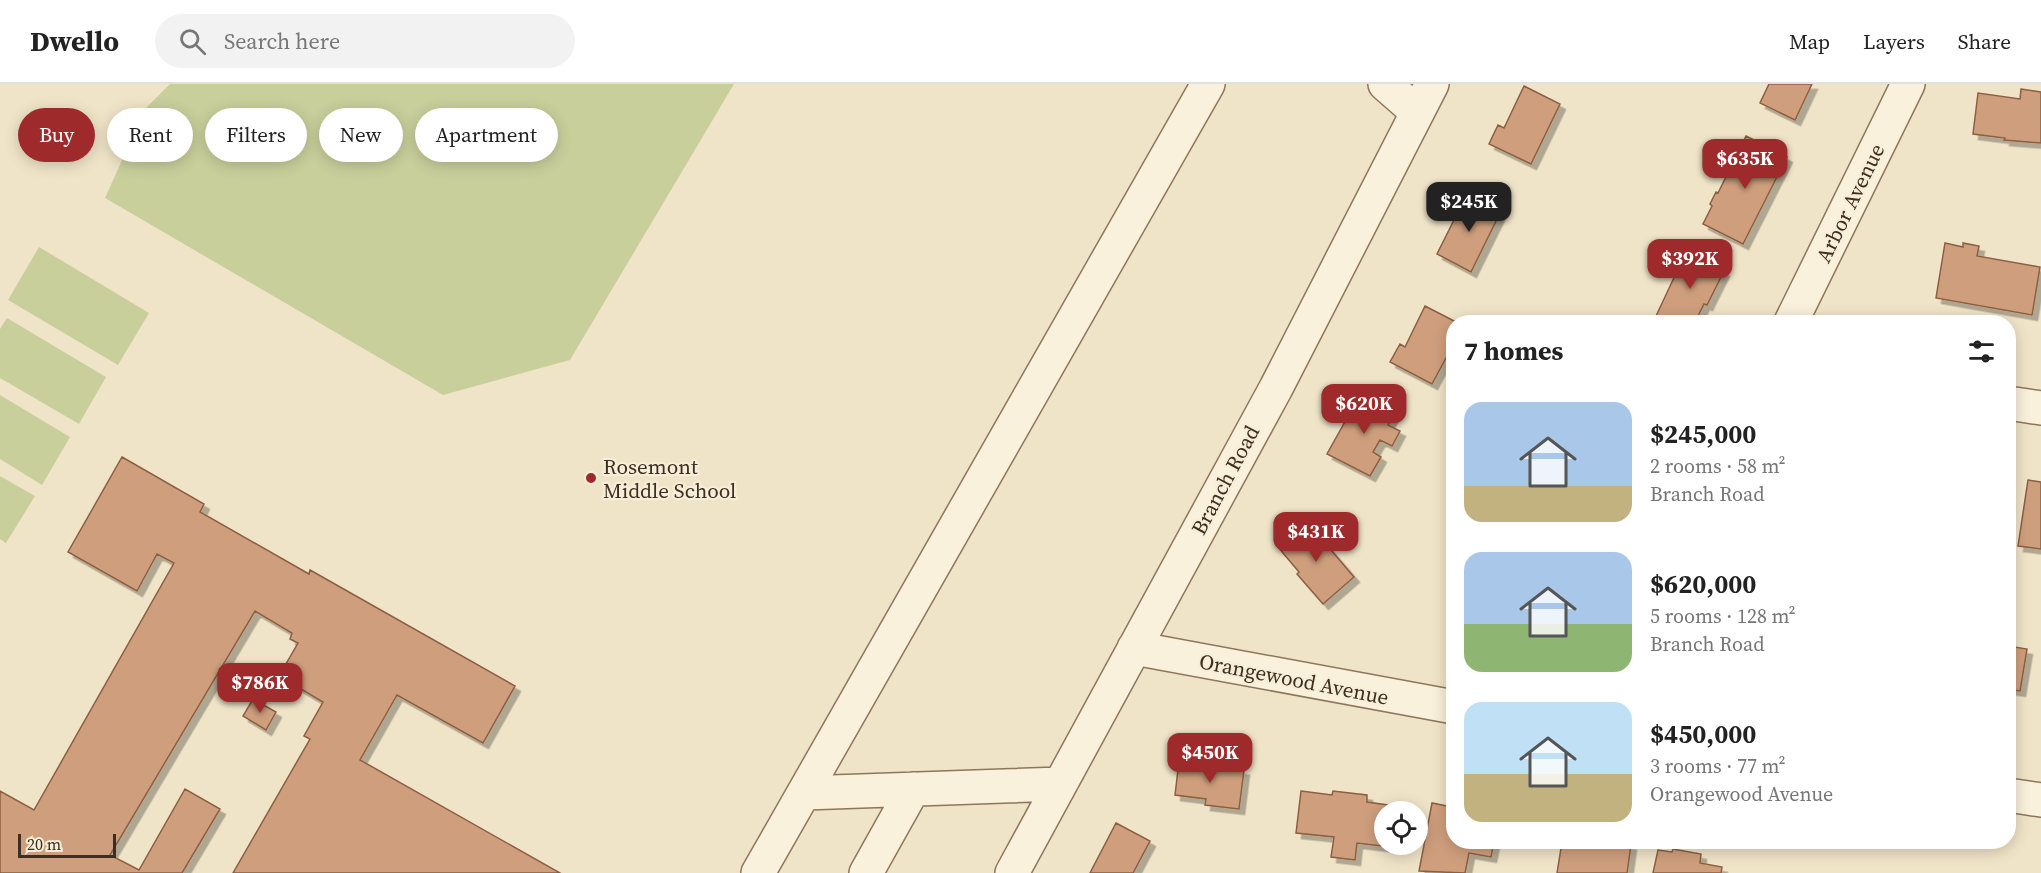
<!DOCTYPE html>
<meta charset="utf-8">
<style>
body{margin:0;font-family:"Source Serif 4",serif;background:#f2f2f2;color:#222;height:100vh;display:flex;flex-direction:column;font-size:22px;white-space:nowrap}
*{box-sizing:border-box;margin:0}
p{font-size:20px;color:#767676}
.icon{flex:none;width:33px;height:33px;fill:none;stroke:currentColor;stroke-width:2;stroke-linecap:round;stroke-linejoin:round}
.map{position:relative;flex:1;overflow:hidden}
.drawer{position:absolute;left:1446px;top:231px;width:570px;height:534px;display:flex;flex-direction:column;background:#fff;border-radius:24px;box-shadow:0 3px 15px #0003}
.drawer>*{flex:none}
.hud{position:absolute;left:18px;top:24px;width:570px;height:54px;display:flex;gap:12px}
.tools{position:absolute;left:1374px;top:717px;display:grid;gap:12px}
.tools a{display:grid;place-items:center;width:54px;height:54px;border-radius:50%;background:#fff;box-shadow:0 3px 15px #0003;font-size:30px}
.scale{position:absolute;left:18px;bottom:15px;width:98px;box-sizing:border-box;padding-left:6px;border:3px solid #3d2e20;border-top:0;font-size:16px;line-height:21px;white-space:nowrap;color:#3d2e20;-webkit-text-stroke:4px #f7eed8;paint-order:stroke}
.price{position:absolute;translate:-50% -51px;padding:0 14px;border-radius:12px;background:#9e2a2b;color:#fff;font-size:20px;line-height:39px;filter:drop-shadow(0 2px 3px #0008)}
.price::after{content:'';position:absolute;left:50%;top:36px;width:18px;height:14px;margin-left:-9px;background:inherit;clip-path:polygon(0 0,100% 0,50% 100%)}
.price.active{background:#222;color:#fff}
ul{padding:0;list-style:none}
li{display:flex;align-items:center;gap:18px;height:150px;padding:0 18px}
li span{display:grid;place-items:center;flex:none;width:168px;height:120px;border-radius:18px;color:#555}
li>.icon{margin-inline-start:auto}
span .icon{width:72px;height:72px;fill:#fffc;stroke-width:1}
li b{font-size:26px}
h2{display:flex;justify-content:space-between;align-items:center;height:72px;padding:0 18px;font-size:26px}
.chip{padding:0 21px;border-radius:27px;background:#fff;box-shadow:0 3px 15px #0003;font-size:21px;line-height:54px}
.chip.active{background:#9e2a2b;color:#fff}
header{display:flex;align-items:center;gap:36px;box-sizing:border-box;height:84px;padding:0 30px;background:#fff;border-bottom:2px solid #e0e0e0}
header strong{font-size:28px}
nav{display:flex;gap:33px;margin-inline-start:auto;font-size:21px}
.search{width:420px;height:54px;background:#f2f2f2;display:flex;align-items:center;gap:15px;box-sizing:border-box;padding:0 21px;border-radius:33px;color:#767676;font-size:22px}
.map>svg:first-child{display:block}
.green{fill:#c9cf9b}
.building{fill:#cf9f7d;stroke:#8d5f41;stroke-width:1.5;filter:url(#shadow)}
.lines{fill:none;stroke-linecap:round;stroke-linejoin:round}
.minor-casing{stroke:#8d765c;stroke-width:36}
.minor{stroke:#faf1dc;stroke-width:33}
.poi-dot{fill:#9e2a2b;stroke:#f7eed8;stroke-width:2}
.labels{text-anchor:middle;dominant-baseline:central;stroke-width:4.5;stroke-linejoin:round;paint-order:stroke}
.street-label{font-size:21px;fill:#3d2e20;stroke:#f7eed8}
.poi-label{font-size:21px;fill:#3d2e20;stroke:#f7eed8;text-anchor:start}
</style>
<header>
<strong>Dwello</strong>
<div class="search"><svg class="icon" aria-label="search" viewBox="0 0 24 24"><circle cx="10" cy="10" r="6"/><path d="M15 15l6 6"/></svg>Search here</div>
<nav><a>Map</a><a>Layers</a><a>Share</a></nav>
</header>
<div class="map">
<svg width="2041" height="789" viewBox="0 0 2041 789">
<defs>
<filter id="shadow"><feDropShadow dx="5.5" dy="5.5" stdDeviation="0" flood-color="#0004"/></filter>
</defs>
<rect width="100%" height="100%" fill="#f0e4c8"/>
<!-- green -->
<path class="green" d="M170 0H734L570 276 443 311 105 114 145 25Z
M39 163 149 229 118 281 8 216Z
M7 234 106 293 79 340 0 294V245Z
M0 311 70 353 42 401 0 375Z
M0 392 35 412 6 459 0 455Z"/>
<!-- building -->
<path class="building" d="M1769 0H1812L1795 36 1760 19Z
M1524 2 1560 20 1531 80 1489 60 1498 41 1504 44Z
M2021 5 2041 8V59L2004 56 2005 54 1973 50 1978 9 2020 15Z
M1746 52 1787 73 1743 160 1703 140 1712 122 1710 120 1716 108 1718 109Z
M1467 110 1501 127 1471 188 1437 170Z
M1945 159 1963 163V159L1979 162 1977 172 2040 183 2032 231 1936 214Z
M1686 168 1724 187 1707 221 1704 220 1695 238H1670L1656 232Z
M1425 222 1456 238H1454V259L1432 300 1390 278 1400 260 1405 263Z
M1361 309 1395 327 1388 341 1400 347 1392 362 1380 356 1373 368 1381 373 1370 392 1327 370Z
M122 373 204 420 200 428 309 490 310 486 515 602 483 659 397 611 360 676 560 789H233L310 655 304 652 323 618 279 592 298 559 290 555 292 549 255 527 110 771 139 786 185 705 220 725 182 789H0V707L34 726 174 479 157 470 137 507 68 468Z
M2028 396 2041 398V465L2018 462Z
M1307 438 1354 493 1323 520 1297 490 1299 488 1278 463Z
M2008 562 2027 565 2020 607 2008 605Z
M253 615 276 628 266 646 243 632Z
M1179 677 1244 686 1239 725 1205 721 1206 715 1175 711Z
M1301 707 1332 711 1333 707 1367 711V718L1395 722 1394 728H1384V760H1390V763L1357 759 1355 776 1331 773 1334 753 1296 749Z
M1447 718 1454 719V758H1494L1491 773 1469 769 1465 789 1419 787 1432 719 1447 722Z
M1116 739 1150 757 1133 789H1090Z
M1562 758 1592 760V758H1608L1631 761 1627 789H1557Z
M1673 765 1701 770 1700 779 1722 783 1721 789H1653L1658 766 1672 768Z"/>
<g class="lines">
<!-- minor casing -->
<g class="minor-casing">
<path id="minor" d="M1385 0 1417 28
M1791 238 1908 0
M2008 319 2041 324
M1134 564 1454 623
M804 709 1060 700
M2008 711 2041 716
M758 789 1208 0
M866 789 913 705
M1012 789 1276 304 1432 0"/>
</g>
<!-- minor -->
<use href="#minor" class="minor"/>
</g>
<!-- markers -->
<circle class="poi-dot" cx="591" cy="394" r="6"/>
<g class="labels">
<!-- street labels -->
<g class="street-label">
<text transform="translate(1850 119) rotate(-64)">Arbor Avenue</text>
<text transform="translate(1225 396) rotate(-62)">Branch Road</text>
<text transform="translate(1294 595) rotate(11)">Orangewood Avenue</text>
</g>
<!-- poi labels -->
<g class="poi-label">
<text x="603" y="382">Rosemont<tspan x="603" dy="24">Middle School</tspan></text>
</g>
</g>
</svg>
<div class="tools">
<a><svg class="icon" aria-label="locate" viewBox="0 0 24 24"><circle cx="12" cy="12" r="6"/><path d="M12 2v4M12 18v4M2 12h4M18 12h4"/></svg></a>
</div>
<div class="scale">20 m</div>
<b class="price" style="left:1745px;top:106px">$635K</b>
<b class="price active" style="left:1469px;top:149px">$245K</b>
<b class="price" style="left:1690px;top:206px">$392K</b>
<b class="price" style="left:1364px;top:351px">$620K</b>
<b class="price" style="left:1316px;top:479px">$431K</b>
<b class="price" style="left:260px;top:630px">$786K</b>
<b class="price" style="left:1210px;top:700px">$450K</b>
<div class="hud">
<a class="chip active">Buy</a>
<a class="chip">Rent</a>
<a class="chip">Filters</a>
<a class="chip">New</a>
<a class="chip">Apartment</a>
</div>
<section class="drawer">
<h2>7 homes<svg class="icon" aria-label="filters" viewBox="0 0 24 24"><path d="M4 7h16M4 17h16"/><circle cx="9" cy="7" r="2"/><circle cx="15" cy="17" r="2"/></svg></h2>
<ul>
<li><span style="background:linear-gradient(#a9c7e8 70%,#c2b280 0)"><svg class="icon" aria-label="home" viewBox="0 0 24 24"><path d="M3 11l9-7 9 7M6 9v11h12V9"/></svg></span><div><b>$245,000</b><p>2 rooms · 58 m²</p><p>Branch Road</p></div></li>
<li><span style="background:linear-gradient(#a9c7e8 60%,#8fb573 0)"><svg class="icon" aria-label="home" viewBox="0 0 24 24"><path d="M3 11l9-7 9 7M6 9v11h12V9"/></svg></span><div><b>$620,000</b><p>5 rooms · 128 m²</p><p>Branch Road</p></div></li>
<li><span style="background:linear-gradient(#bfe0f5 60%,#c2b280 0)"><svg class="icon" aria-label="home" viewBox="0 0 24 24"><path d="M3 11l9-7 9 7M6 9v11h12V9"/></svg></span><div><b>$450,000</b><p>3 rooms · 77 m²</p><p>Orangewood Avenue</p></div></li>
</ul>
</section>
</div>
